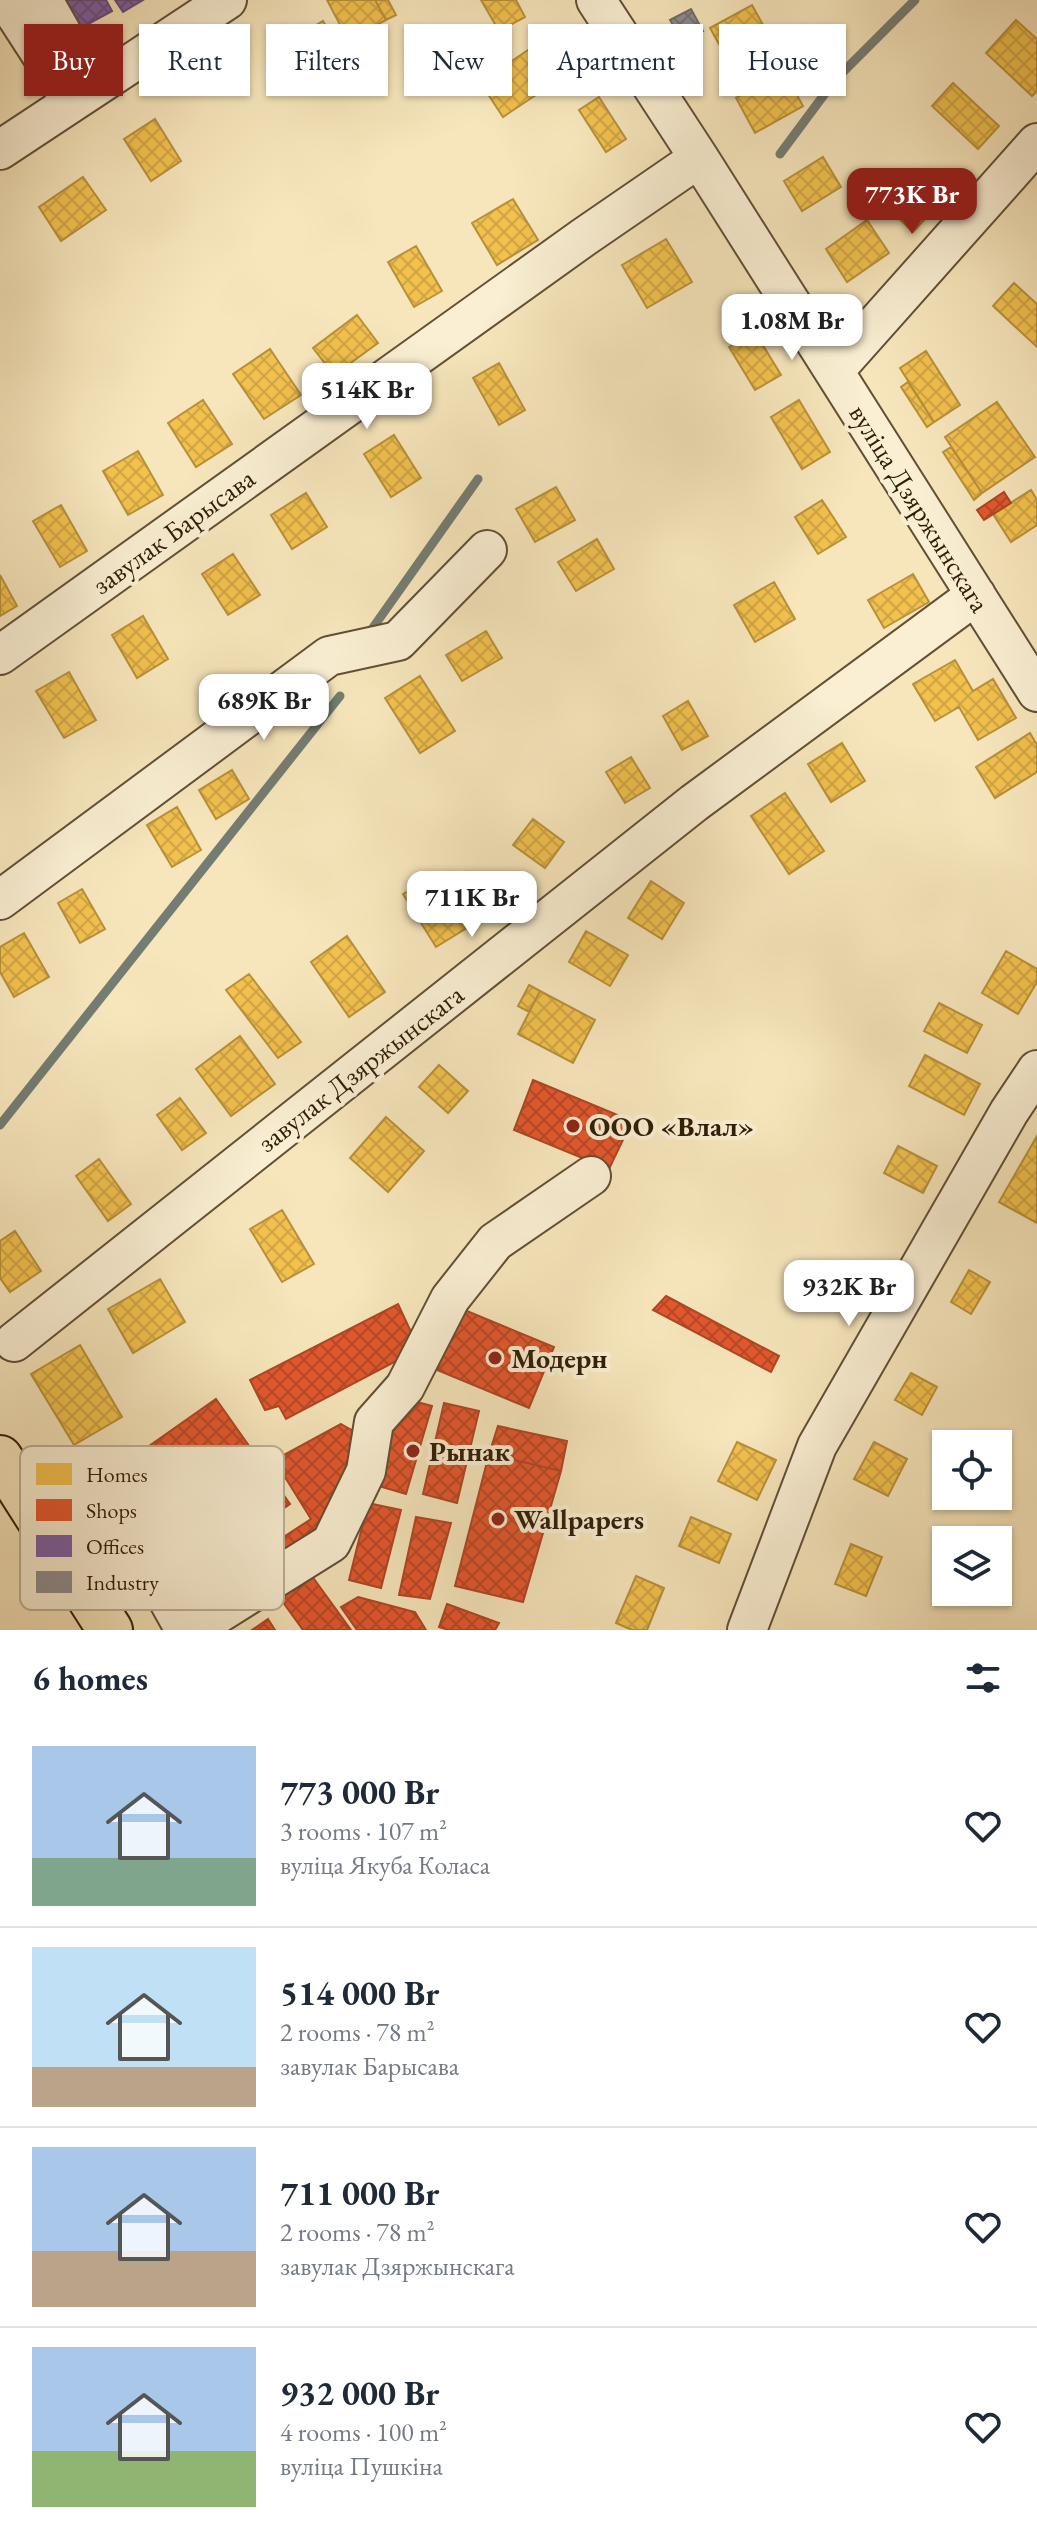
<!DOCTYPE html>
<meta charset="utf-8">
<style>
body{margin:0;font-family:"EB Garamond",serif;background:#f2f2f3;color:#1f2937;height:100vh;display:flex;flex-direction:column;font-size:30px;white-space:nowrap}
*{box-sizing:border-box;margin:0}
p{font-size:26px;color:#747a83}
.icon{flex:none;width:44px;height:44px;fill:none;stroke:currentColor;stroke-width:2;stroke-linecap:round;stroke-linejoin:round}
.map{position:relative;height:1630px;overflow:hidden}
.details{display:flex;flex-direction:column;background:#fff;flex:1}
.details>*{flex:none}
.banner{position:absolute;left:24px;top:24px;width:990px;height:72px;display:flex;gap:16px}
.fabs{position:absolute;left:932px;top:1430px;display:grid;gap:16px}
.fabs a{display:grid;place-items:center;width:80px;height:80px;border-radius:0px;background:#fff;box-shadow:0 2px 6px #0004;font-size:40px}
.price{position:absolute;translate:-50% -68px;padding:0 18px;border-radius:16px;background:#fff;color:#222;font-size:26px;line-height:52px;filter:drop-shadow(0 2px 4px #0008)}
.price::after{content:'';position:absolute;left:50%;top:48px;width:24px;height:18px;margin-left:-12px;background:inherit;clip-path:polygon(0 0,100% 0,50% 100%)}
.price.selected{background:#8f2418;color:#fff}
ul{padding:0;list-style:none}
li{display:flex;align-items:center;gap:24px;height:200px;padding:0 32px}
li+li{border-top:2px solid #e0e1e3}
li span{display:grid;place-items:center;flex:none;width:224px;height:160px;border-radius:0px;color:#555}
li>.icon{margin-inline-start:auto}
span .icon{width:96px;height:96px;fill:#fffc;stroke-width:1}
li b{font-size:34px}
h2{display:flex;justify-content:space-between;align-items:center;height:96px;padding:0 32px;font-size:34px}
.tag{padding:0 28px;border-radius:0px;background:#fff;box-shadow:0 2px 6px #0004;font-size:28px;line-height:72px}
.tag.selected{background:#8f2418;color:#fff}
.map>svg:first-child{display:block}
.homes{fill:url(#homes-cross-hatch);stroke:#b89039;stroke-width:2}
.shops{fill:url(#shops-cross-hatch);stroke:#ae4623;stroke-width:2}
.offices{fill:url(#offices-cross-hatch);stroke:#644a77;stroke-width:2}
.industry{fill:url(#industry-cross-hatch);stroke:#716b69;stroke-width:2}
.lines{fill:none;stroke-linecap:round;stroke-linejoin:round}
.stream{stroke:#747d73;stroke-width:9}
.minor-casing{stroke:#624f35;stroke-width:42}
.major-casing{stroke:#301d08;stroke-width:48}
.minor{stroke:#faefd3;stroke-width:38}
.major{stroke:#f7e6bc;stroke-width:44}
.poi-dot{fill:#8f2418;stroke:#faefd3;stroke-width:3}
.labels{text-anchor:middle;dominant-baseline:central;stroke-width:8;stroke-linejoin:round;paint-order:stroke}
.street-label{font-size:28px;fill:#301d08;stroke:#faefd3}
.poi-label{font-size:28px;font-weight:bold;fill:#301d08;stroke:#faefd3;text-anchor:start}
.key{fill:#faefd3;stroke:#bdb096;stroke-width:2}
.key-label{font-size:22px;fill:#301d08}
</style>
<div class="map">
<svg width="1037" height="1630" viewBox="0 0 1037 1630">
<defs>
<pattern id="homes-cross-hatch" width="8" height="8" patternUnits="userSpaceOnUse" patternTransform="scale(2)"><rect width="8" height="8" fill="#f2c14e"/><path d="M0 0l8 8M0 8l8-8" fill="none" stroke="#d0a543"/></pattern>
<pattern id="shops-cross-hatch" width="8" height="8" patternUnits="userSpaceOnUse" patternTransform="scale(2)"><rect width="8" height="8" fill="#e4572e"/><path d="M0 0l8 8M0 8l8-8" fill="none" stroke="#b94725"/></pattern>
<pattern id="offices-cross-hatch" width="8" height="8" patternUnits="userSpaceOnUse" patternTransform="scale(2)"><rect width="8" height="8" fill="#7b5ea7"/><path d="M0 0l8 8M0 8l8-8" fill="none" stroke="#654d86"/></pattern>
<pattern id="industry-cross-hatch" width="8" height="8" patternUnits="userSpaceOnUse" patternTransform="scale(2)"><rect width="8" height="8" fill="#8d8d92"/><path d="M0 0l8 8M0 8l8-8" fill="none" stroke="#747375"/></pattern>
</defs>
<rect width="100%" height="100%" fill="#f7e6bc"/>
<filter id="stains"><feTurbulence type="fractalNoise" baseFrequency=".0025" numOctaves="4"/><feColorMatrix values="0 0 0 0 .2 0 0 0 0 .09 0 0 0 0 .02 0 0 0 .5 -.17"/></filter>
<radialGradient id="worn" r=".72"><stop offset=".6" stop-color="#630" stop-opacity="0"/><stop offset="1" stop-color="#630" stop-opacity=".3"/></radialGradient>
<!-- homes -->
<path class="homes" d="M327 0H375L386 20 348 40Z
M375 0H388L396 15 386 20Z
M481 0H516L525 17 499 31Z
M752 5 773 43 731 66 710 28Z
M1016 20 1037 39V91L1032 96 986 53Z
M323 21 353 74 327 89 296 37Z
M561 28 584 63 503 117 480 82Z
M784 71 803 106 755 133 736 98Z
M953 83 999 126 978 149 932 106Z
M599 97 626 139 606 152 579 110Z
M155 119 181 161 151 181 124 139Z
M823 157 841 187 802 211 784 181Z
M899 175 934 209 913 232 877 197Z
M83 177 106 210 61 241 39 207Z
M513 199 538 240 497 265 472 223Z
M867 220 889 253 847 282 826 249Z
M666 239 692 282 647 308 622 265Z
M416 246 442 291 414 307 388 262Z
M1014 283 1037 304V347L993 306Z
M357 315 378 343 334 375 313 348Z
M755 332 781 375 755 390 729 347Z
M270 349 301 395 264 419 233 374Z
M926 351 960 405 934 422 900 368Z
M499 363 525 410 499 425 473 378Z
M908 382 934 422 927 427 901 387Z
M203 400 232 444 196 467 168 423Z
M799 400 830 452 802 469 771 417Z
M997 402 1035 457 982 493 945 437Z
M394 435 421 478 391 497 364 454Z
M951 447 982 493 974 500 943 452Z
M138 451 163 495 128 515 103 471Z
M556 487 575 520 535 542 516 509Z
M1031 490 1037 500V525L1011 542 993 514Z
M306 493 327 527 292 549 271 515Z
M822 500 846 537 818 554 795 517Z
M61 505 87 551 60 567 33 521Z
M597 539 614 569 576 591 558 562Z
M233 554 260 595 228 615 202 574Z
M913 574 929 602 884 628 868 600Z
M0 575 17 606 0 616Z
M774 582 795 619 755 642 734 605Z
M143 616 168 659 137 678 112 635Z
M486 631 502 658 462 681 446 655Z
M955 660 973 691 993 679 1016 718 978 740 959 707 935 721 913 684Z
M69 672 96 720 64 738 36 691Z
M420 676 455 731 420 753 385 698Z
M688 701 708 736 682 750 663 716Z
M1030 733 1037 745V772L995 798 976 767Z
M842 743 865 781 831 802 808 764Z
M631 757 650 788 625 803 606 772Z
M232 770 249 799 216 819 199 790Z
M785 793 824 851 789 874 751 816Z
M177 807 201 850 172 867 147 825Z
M533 819 564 842 545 868 513 845Z
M435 875 467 928 436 947 403 894Z
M651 881 684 903 662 939 628 918Z
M82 889 105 929 80 943 58 903Z
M586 931 628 955 610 986 569 962Z
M24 933 49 977 14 997 0 972V947Z
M347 936 385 992 349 1017 311 962Z
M1006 951 1037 969V982L1018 1014 982 993Z
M249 974 301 1042 278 1058 226 990Z
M529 985 540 991 529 1012 518 1006Z
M540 991 595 1020 573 1063 518 1034Z
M939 1003 982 1025 967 1053 924 1031Z
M240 1036 275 1084 231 1116 196 1069Z
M925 1055 980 1084 964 1115 909 1086Z
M439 1065 468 1091 448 1113 419 1087Z
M180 1098 206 1133 182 1150 157 1115Z
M386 1117 424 1151 388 1192 350 1158Z
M1037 1136V1223L999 1202Z
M898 1146 937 1166 923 1193 884 1173Z
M99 1159 131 1204 108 1221 76 1176Z
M282 1210 314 1264 282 1282 250 1229Z
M15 1231 41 1271 10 1292 0 1278V1241Z
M969 1270 990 1282 971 1314 951 1302Z
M160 1279 185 1322 133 1353 108 1309Z
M80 1345 122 1417 74 1445 31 1374Z
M911 1373 937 1387 922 1415 895 1400Z
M737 1442 776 1460 757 1500 718 1481Z
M874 1442 907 1459 888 1496 854 1479Z
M691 1517 731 1534 719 1563 679 1546Z
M851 1544 882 1557 866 1596 835 1584Z
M636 1576 664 1588 647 1630H632L616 1623Z"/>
<!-- shops -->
<path class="shops" d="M1004 492 1011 503 984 520 977 510Z
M533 1080 632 1121 609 1169 514 1130Z
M666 1296 779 1356 771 1372 653 1310Z
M398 1304 419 1349 286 1419 279 1406 265 1410 250 1380Z
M462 1309 554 1347 529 1408 437 1370Z
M216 1399 290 1504 216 1556 142 1451Z
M406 1399 432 1406 406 1494 372 1484 390 1416Z
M444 1403 479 1411 457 1503 423 1494Z
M341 1424 355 1432 332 1529 226 1596 218 1580 311 1519 278 1466 282 1456Z
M498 1426 567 1441 561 1471 489 1454Z
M489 1454 561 1471 523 1602 455 1586Z
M368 1503 401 1510 381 1588 349 1580Z
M416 1517 451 1523 430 1599 399 1595Z
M309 1572 351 1630H303L277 1594Z
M358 1597 415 1612 426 1630H357L341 1607Z
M447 1604 499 1623 495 1630H449L439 1627Z
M268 1619 275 1630H252Z"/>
<!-- offices -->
<path class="offices" d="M49 0H106L112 11 81 28 71 9 58 16Z
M115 0H143L123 12Z"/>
<!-- industry -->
<path class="industry" d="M691 9 703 31 683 42 670 20Z"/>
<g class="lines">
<!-- stream -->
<path class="stream" d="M780 154 835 80 915 0
M372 629 478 479
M0 1125 340 696"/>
<!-- minor casing -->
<g class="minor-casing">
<path id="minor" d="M6 0 72 102
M43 0 93 88
M596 0 699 158 1037 692
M0 150 227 0
M834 371 1037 143
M0 655 584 237 699 158
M0 900 329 656 398 641 487 550
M14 1342 694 803 976 595
M34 1512 61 1494 99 1476 185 1630
M192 1630 331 1543 366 1471 374 1422 405 1387 450 1299 495 1242 591 1176
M747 1630 817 1446 1009 1112 1037 1070"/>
</g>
<!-- major casing -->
<g class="major-casing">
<path id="major" d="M0 1458 110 1630"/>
</g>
<!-- minor -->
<use href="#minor" class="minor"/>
<!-- major -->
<use href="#major" class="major"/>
</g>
<!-- markers -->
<g class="poi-dot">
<circle cx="573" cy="1126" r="8"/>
<circle cx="495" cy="1358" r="8"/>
<circle cx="413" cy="1451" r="8"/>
<circle cx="498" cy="1519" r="8"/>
</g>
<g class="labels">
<!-- street labels -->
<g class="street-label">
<text transform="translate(920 508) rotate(58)">вуліца Дзяржынскага</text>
<text transform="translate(173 531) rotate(-36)">завулак Барысава</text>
<text transform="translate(360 1068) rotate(-38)">завулак Дзяржынскага</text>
</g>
<!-- poi labels -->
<g class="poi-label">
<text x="589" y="1126">ООО «Влал»</text>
<text x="511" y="1358">Модерн</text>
<text x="429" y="1451">Рынак</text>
<text x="514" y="1519">Wallpapers</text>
</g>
</g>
<!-- legend -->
<rect x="20" y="1446" width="264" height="164" rx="12" class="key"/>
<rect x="36" y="1463" width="36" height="22" fill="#f2c14e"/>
<rect x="36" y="1499" width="36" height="22" fill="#e4572e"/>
<rect x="36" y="1535" width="36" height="22" fill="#7b5ea7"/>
<rect x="36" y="1571" width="36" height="22" fill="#8d8d92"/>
<g class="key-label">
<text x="86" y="1482">Homes</text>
<text x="86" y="1518">Shops</text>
<text x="86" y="1554">Offices</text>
<text x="86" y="1590">Industry</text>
</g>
<rect width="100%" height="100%" filter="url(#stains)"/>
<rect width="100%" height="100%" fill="url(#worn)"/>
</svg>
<div class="fabs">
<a><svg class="icon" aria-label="locate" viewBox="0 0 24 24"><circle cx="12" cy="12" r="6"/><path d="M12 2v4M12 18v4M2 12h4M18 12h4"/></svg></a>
<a><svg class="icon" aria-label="layers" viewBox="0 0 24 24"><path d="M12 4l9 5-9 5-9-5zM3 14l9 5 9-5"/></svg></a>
</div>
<b class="price selected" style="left:912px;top:236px">773K Br</b>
<b class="price" style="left:792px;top:362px">1.08M Br</b>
<b class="price" style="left:367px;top:431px">514K Br</b>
<b class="price" style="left:264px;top:742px">689K Br</b>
<b class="price" style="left:472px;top:939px">711K Br</b>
<b class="price" style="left:849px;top:1328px">932K Br</b>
<div class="banner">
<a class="tag selected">Buy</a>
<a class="tag">Rent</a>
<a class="tag">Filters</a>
<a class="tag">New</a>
<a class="tag">Apartment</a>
<a class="tag">House</a>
</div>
</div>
<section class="details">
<h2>6 homes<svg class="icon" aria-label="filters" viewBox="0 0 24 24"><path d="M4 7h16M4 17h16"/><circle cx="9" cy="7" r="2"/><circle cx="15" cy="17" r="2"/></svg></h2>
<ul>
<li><span style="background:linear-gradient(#a9c7e8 70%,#7fa58c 0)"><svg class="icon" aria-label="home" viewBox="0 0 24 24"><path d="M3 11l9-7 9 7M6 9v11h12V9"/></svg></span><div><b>773 000 Br</b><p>3 rooms · 107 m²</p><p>вуліца Якуба Коласа</p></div><svg class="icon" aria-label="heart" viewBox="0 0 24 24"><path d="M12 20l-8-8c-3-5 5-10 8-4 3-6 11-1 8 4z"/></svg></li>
<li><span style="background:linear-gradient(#bfe0f5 75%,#b9a48a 0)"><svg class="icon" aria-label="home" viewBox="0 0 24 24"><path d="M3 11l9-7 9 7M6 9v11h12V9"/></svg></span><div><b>514 000 Br</b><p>2 rooms · 78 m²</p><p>завулак Барысава</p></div><svg class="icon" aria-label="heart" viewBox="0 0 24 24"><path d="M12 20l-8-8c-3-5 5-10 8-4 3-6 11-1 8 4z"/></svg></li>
<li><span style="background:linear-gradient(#a9c7e8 65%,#b9a48a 0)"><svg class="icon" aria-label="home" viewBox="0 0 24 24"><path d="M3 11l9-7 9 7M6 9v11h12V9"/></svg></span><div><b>711 000 Br</b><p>2 rooms · 78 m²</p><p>завулак Дзяржынскага</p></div><svg class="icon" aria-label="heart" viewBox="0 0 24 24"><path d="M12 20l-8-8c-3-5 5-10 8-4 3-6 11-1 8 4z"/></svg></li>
<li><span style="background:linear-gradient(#a9c7e8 65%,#8fb573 0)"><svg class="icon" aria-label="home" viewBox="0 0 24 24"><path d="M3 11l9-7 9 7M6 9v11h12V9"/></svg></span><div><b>932 000 Br</b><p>4 rooms · 100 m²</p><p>вуліца Пушкіна</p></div><svg class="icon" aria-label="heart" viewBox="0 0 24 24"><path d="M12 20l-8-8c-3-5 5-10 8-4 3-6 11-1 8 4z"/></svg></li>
</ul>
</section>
